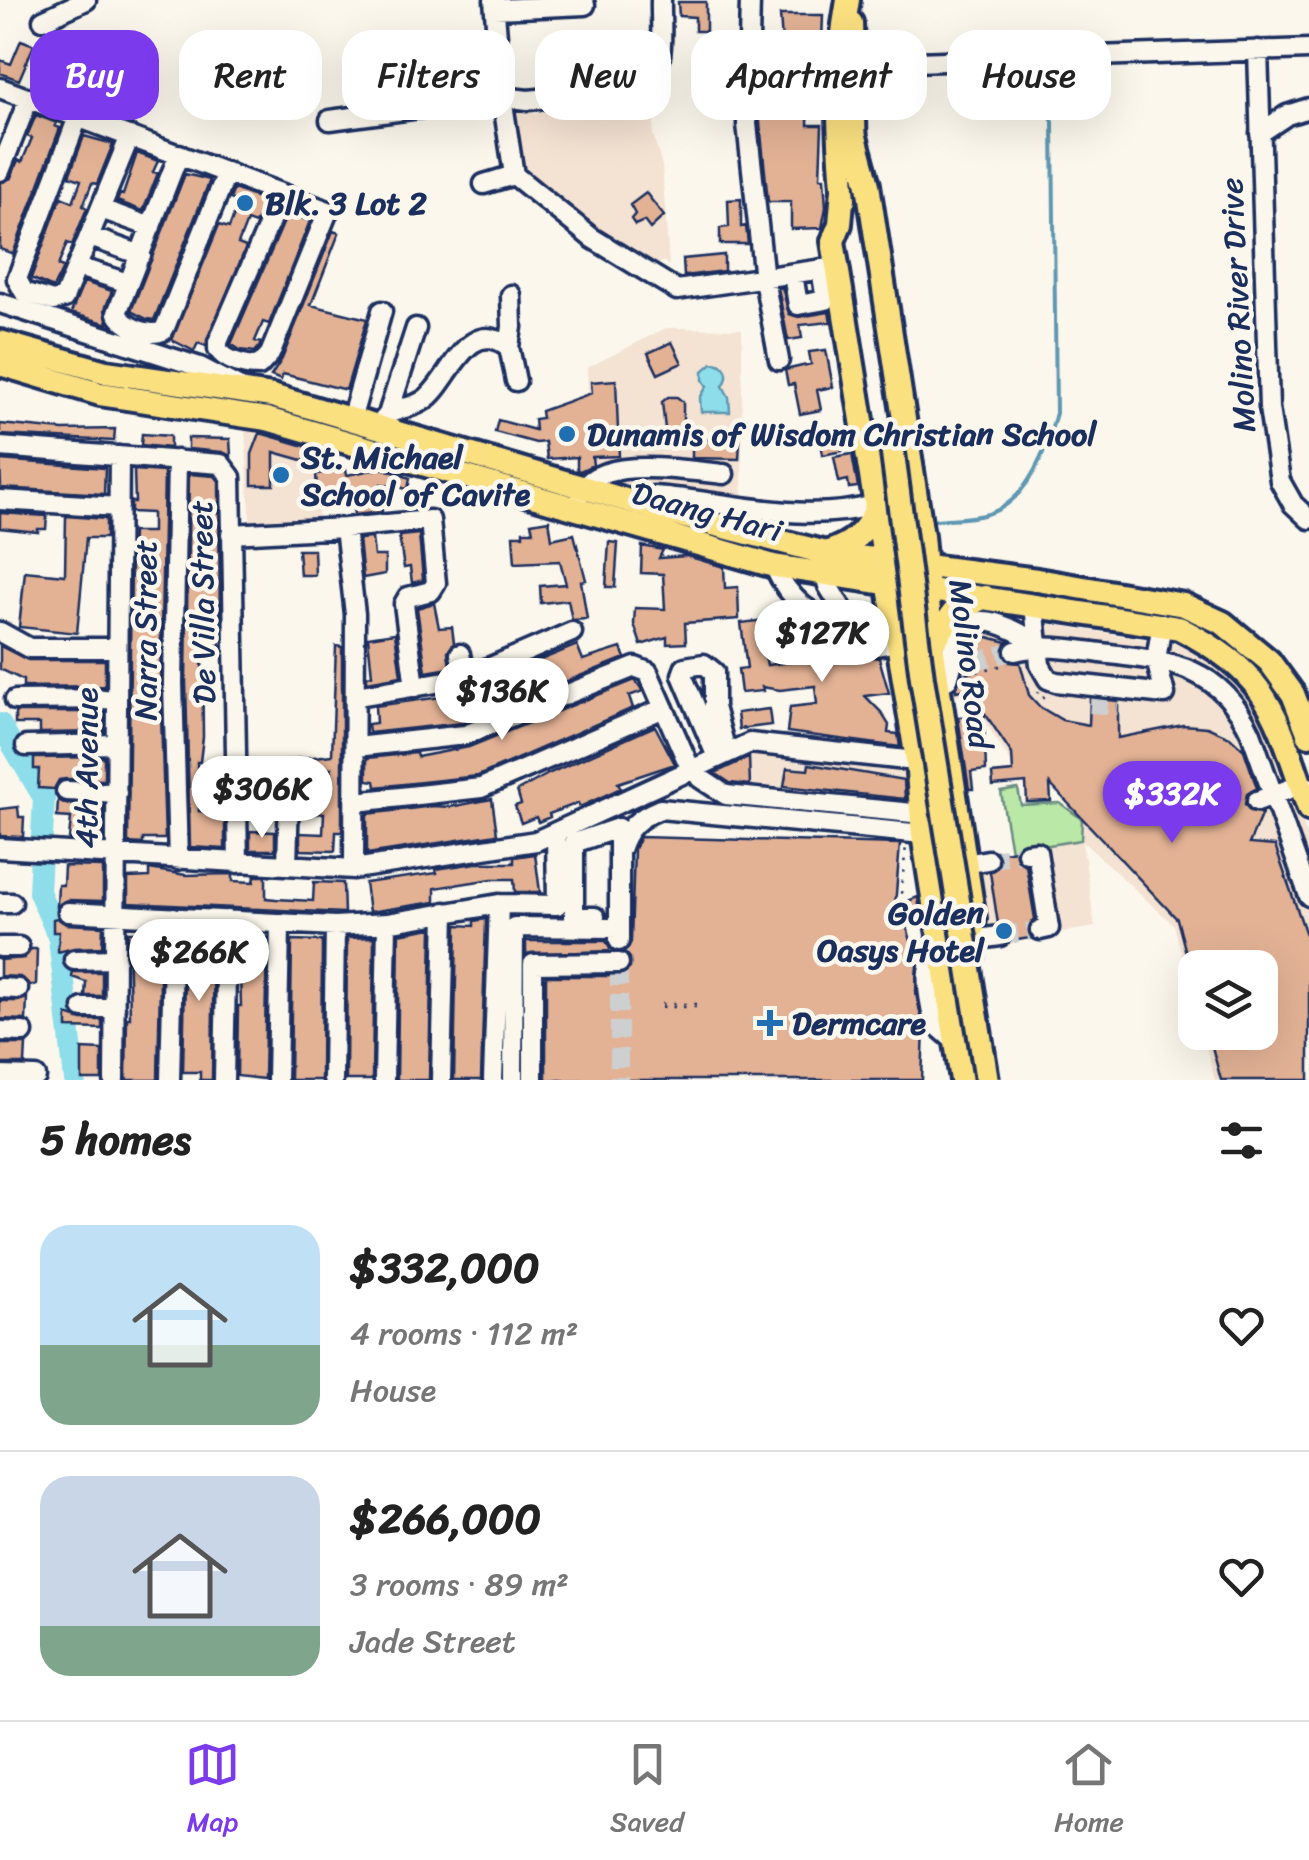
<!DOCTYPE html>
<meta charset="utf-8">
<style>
body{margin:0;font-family:Sriracha,sans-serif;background:#f6f6f6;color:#222;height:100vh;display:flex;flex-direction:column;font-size:38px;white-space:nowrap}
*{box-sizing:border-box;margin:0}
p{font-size:32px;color:#767676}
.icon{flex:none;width:55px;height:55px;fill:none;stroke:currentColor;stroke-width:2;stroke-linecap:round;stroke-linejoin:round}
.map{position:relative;height:1080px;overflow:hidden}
.side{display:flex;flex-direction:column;background:#fff;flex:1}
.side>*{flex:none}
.banner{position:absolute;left:30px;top:30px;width:1250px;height:90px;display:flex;gap:20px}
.fabs{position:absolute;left:1178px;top:950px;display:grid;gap:20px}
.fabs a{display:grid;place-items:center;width:100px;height:100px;border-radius:20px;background:#fff;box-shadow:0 10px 40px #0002;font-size:50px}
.price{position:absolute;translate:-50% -85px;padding:0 22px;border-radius:35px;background:#fff;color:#222;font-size:32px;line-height:65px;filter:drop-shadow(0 2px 5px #0008)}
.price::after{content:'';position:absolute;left:50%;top:60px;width:30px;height:22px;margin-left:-15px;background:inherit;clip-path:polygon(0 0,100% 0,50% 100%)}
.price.active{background:#7c3aed;color:#fff}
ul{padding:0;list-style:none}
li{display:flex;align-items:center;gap:30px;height:250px;padding:0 40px}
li+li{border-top:2px solid #e0e0e0}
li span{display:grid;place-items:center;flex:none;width:280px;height:200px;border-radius:30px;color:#555}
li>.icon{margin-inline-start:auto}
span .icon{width:120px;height:120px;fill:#fffc;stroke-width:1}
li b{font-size:42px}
h2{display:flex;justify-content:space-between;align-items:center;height:120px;padding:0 40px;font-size:42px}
.chip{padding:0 35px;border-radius:30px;background:#fff;box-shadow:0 10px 40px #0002;font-size:35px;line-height:90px}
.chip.active{background:#7c3aed;color:#fff}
.tab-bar{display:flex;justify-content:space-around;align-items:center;height:140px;border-top:2px solid #e0e0e0;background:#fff;font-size:28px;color:#767676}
.tab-bar a{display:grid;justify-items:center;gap:5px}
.tab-bar .active{color:#7c3aed}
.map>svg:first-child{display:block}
.built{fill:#f4e2d2}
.green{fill:#bae8a6;stroke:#6a8c82;stroke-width:2.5}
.water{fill:#8dddea;stroke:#5f97b2;stroke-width:2.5}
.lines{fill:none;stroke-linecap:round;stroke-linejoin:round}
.stream{stroke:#5f97b2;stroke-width:4}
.river{stroke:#8dddea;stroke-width:22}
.building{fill:#e3b295;stroke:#1b2f5e;stroke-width:2.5}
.minor-tunnel{stroke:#cecfd0;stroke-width:18;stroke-dasharray:18 9;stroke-linecap:butt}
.minor-casing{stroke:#1b2f5e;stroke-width:25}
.major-casing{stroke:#1b2f5e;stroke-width:30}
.path{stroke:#1b2f5e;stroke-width:2.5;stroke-dasharray:2.5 8;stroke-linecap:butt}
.minor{stroke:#fbf7ec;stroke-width:18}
.major{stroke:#fbe080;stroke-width:22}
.major-bridge-casing{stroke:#1b2f5e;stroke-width:30;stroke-linecap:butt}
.major-bridge{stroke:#fbe080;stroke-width:22}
.poi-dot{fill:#1f6fb2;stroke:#fbf7ec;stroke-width:4}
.labels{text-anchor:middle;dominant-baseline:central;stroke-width:9;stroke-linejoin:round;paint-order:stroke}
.poi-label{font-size:32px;font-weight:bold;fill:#1b2f5e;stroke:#fbf7ec;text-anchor:start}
.street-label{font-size:32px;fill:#1b2f5e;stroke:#fbf7ec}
</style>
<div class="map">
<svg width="1309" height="1080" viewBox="0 0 1309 1080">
<rect width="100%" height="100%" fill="#fbf7ec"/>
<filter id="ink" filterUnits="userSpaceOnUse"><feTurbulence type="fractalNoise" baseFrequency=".01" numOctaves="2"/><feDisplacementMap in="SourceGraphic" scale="20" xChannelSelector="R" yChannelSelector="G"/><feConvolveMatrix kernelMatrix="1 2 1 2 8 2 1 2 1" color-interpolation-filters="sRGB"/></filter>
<g filter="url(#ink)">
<!-- built -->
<path class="built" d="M649 99 655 106 653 135 662 166 669 266 663 261 650 270 517 172 513 111 531 109 536 114 550 105Z
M666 328 742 329V500L651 495 588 476 591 460 587 368Z
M245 429 313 444 319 524 251 532Z
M990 615 1187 646 1212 657 1238 676 1270 724 1309 842V1080H1215L1202 1033 1260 1032V968H1195V1006L1174 925 1082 841 1095 927 990 944 976 857 1080 840 1084 769 1010 761 967 694 951 696 942 640Z
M749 749 909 768 915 809 750 792Z"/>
<!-- green -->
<path class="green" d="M1018 789 1021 805 1060 803 1082 819 1081 840 1011 851 1001 792Z"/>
<!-- water -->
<path class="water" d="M712 363C727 363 731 375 723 386L729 397 730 412H701L700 398 707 386 703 380V371Z"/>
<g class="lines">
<!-- stream -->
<path class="stream" d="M936 520C953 518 977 519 993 512 1030 497 1047 448 1056 413L1053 122 1047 108"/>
<!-- river -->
<path class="river" d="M0 724 44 798 39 892 59 938 75 1080"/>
</g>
<!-- building -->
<path class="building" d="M678 2H706V31H695V17L679 16Z
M780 15H823L822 41H810V69H814L813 95H809L808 125H822L820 178H824L826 207 822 228 791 229V202H768L760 123 761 68H784Z
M21 40 34 45 19 80 0 73V60L11 64Z
M36 115 57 123 55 126 60 128 13 254 0 249V183L11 178 18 160 22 162 32 138 27 136Z
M84 136 113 144 97 184 92 183 83 206 87 208 72 245 67 243 58 266 63 268 53 288 31 278 61 197 73 202 81 180 69 176Z
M137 153 158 161 153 172 158 173 143 211 117 201 120 194 123 195Z
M185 174 210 180 154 320 147 319 131 311Z
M234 189 265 201 255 224 247 221 238 244 246 247 206 346 198 343 194 351 172 340 219 225 229 228 239 202 230 199Z
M646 193 664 216 650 229 644 221 635 225 631 219 635 214 630 205Z
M741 199V227L746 226 748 244H720V228L729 227 728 200Z
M289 210 291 214 310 221 269 324 263 322 255 341 261 343 259 347 255 352 240 350 231 344Z
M333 231 339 233 311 305 367 319 346 390 283 374 281 380 271 376 282 359Z
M724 255V271L684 276 683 259Z
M84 282 112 291 105 309 108 324 71 313Z
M782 287 789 314 799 317 829 312 831 322 800 325 802 338 788 340 778 288Z
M672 342 682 363 658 374 648 353Z
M826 350 833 387 817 390 821 410 800 414 794 384 788 385 785 370 811 364 809 352Z
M616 380 619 456 592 457 593 465 580 471 577 470V457L547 459 545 442 536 443 495 432 498 420 535 430 534 419 542 418 541 411 592 393 591 382Z
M668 397H677L683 402V438H666L662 402Z
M0 424 63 430 115 429 114 441 0 435Z
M260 433 312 448 313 463 274 452V485H252V454Z
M142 434 170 436V448L141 445Z
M839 435 842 451 823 455 820 439Z
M188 438 230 439 231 456 222 452 188 449Z
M692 439 740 440 739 459 692 458Z
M852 454 858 487 849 488 848 480 839 482 834 457Z
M0 460 105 468 104 494 1 488Z
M382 468 410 478 408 489 381 484 382 512 354 515 352 500 318 502 316 474 346 470 347 475Z
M134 470 164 472 160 683 165 839H143V844L128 843 131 559 132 532H152V513L131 512V502H135Z
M189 474 215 476 219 481 220 646 202 645 203 737 200 762H197L199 811 225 813V849L190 847 186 681Z
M0 513 47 516 46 529H38V532L0 528Z
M66 516 106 519V538H86L77 633 19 627 25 571 65 575Z
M549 520 552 539 574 534 586 580 581 581 587 619 572 620 568 600 541 603 540 586 566 584 560 561 515 563 513 535H523V531H533L531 523Z
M419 534 423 580 412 583 410 567 404 568 399 536Z
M372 538 374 556H385V574L363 578 359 539Z
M609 542 618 543 615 587H606Z
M642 546 663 550 659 558 687 556 724 567 725 588 738 587 739 619 685 623 686 643 667 644V637L641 645 634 624 635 608 665 609 663 574 641 573Z
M298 550H314L315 575H300Z
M434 603 439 628 452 627 454 643 448 651 450 668 426 672 417 608Z
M781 618 782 629 760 632 767 665 800 661 798 633 808 624 823 636 827 633 845 652 841 633 858 654 879 658 889 693 865 696 881 712 889 725 888 733 898 734 900 747 787 732 790 707 817 704 815 686 780 690 762 687 763 691 741 693 738 669 747 668 741 623Z
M395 633 401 676 367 682V676L372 675 368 637Z
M988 637 1007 642 1003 654 1010 662 1020 663 1029 695 1040 707 1062 720 1089 725 1090 698 1118 701V738L1183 725 1207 727 1230 737 1244 750 1257 788 1247 794 1245 804 1250 811 1262 813 1249 844 1275 846 1309 943V1080H1221L1208 1032H1260V968H1190L1177 919 1050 784 1051 801 1027 802 1026 783 993 786 992 774 1013 772 1012 754 982 709 975 688 956 691V688L963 674 973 672V647L979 639Z
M577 645 583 660 621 648 625 658 462 723 369 733 368 724 376 723 375 706 471 693 470 689Z
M0 646 28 660H105V686L23 687V680L0 669Z
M336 646 342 647V832H336L335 851 300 850V833L323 834 324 813 305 815 303 797 330 794 331 768 297 772 295 759 332 755Z
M635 680 643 691 629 696 633 708 478 776 376 787 375 781 367 780V758L416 753 417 757 469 747Z
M769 709 771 725 739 729 737 713Z
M15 712H104V732L40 733V724H15Z
M984 716 986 770 971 772 973 789H969L958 717Z
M655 726 675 764 618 783 621 788 580 807 578 803 549 814 550 817 538 822 536 817 521 823 515 806 521 804 517 791 550 773Z
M104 757V780L66 779 59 780 54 789 38 788 39 769H34V758Z
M749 757 750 785 730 783 715 773Z
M809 764 904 780 905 799 784 786 787 768 808 770Z
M492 799 497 834 367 854V814L434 806 450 807Z
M58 800 66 804 103 805V842L69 839 71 818 57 817Z
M18 807 19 817H24L23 837 0 836V809Z
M250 831 275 832V850H250Z
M640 837 900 844 895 906 918 897 920 913 905 919 917 963 916 994 924 1029 922 1080H546V976H619L630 968V958L625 952 631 942 634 849Z
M1015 850 1018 861 1026 865 1035 919 1028 927 1030 938 1011 941 1010 929 998 924 990 872 999 865 998 853Z
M535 854 540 892H515L514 879H492L435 888V902L369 912 365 883 437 873 436 869 476 863H514V857Z
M64 866 103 867V901L68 900 57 906 58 885H63Z
M149 869 186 875 233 874V881L254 882 255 876H266V898L276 899 313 901 314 882 343 883 344 913 128 903V878L149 877Z
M57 918 66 924 103 926 102 947 74 948 58 952 59 932H53V919Z
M486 919 481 1080H454L457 925 474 926V921Z
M432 928 429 1080H397L399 934Z
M186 931 214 932 212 1080H200V1072H183Z
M128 932H161L158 1080H126L127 1018H130Z
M248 934 267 938 264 1079 237 1076 238 1006H241L239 937H248Z
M374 937 372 1080H346L347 938Z
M292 940 322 941 321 1080H290Z
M526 941H606L611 951 526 954Z
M31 949H37L36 985H30L20 977 0 976V960L24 958Z
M73 972H102V996H85L86 982 72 977Z
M27 998 26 1020 0 1019V1001H18Z
M67 1015 82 1020H102V1029L67 1028Z
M0 1044H26L25 1064H0Z
M82 1049 102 1050V1080H82Z"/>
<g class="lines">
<!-- minor-tunnel -->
<path class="minor-tunnel" d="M972 662 1015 651
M1090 704 1118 706
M988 860 1027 853
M1000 936 1040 930
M619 941V1080"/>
<!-- minor casing -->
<g class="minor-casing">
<path id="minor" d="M494 0 502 97 514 175 592 238 677 290 837 267
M750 0 747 124 764 279 779 360
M495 9 585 5
M43 20 86 0
M1258 50 1269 408 1280 481 1293 504 1309 519
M854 52 901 51
M854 64 1309 49
M0 88 328 211 270 354 259 366C245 366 225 361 218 349V342L282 194
M78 117 17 279 24 292 53 301 64 298 130 136
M330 120 502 97 528 100 642 89C668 74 660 27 661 0
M1260 133 1287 115 1309 108
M179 154 117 313C124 327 149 337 163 331L166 325 227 172
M0 171 29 98
M484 184 514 175
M101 209 151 227
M90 237 141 255
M78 267 128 283
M793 274 798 305 826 300 821 269
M0 303 200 367 244 390
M509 347 512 327 511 295
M389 411 416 328
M351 420 382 311
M379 428C387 405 407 412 424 400 450 383 466 314 509 347L516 381
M0 447 221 464 231 477 238 863
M177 460 173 683 178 860
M581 494C594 454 690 471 724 474
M653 496C729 501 799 525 875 505
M0 500 119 507
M231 534 345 528
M774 566C787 596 814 625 850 620
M825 575 828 586 851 623
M1034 604 1040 665 1048 679 1056 682 1165 694 1156 660 1162 623
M0 632 29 648H116
M857 636C867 652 882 645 898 641
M1015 651C1045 644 1071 649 1101 653 1168 661 1219 664 1251 733L1309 896
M460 654 465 678
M937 682 947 680C957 661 948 656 954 641 970 601 1018 631 1039 645
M357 696 465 678 572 632
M15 700 116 699
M26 746 117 744
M356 747 465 735 635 667 648 672 691 770
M717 757 682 675 685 667 704 664 714 672V707L726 751
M695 768 700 778 726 795 923 814
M66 791 117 793
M1257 801 1300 785 1309 787
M356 802 481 788 664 708
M0 848 354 869 536 841 750 743 906 760 928 758
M620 850C627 827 638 818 660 809L923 834
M1027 853 1037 852 1049 928 1040 930
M965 864 988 860
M287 865 289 796
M354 869 355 614 345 528 430 520 436 583 431 591 408 597 404 604 415 687
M0 903H12
M68 912 335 926 387 923 499 904 557 905 556 833
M595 917H574V843L618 828
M971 940 1000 936
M619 941V841
M0 947H19
M942 948C918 966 930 997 934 1023L956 1042 960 1041
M74 960 116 959
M0 988 18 989
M83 1008H115
M0 1031 23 1032
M0 1076 36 1077
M114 1080 119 456
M170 1080 174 917
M224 1080 227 920
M277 1080 280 925
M333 1080 335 926
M384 1080 387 923
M441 1080 445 912
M493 1080 499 904
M513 1080 514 927 619 928
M533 1080V964L619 963"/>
</g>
<!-- major casing -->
<g class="major-casing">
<path id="major" d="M851 23 855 151
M855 137 868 185 922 536 932 645 974 919 971 940 973 954
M843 189 840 224 833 241 917 760 923 834 962 1080
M844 200C838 130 835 70 848 0
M0 342 106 372 272 396 670 513 826 553 1037 580 1184 605 1223 623 1269 661 1293 694 1309 735
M0 364 100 394 267 419 774 566 1179 628C1273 676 1276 716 1309 809
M826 553C851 545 866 533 876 508
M932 645 953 613 985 597"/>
</g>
<!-- path -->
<path class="path" d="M967 674 1008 664
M1038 691 1040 698H1044L1043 693
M900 904 906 846
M662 1004H701
M662 1007H701"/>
<!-- minor -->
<use href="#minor" class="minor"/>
<!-- major -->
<use href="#major" class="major"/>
<!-- major-bridge casing -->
<g class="major-bridge-casing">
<path id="major-bridge" d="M890 430 922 678 987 1080"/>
</g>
<!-- major-bridge -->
<use href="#major-bridge" class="major-bridge"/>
</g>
</g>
<!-- markers -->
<g class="poi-dot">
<circle cx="245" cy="203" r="10"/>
<circle cx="567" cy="434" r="10"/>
<circle cx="281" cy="475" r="10"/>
<circle cx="1004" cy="931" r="10"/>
<path d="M765 1008h10v10h10v10h-10v10h-10v-10h-10v-10h10z"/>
</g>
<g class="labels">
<!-- poi labels -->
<g class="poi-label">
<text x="265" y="203">Blk. 3 Lot 2</text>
<text x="587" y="434">Dunamis of Wisdom Christian School</text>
<text x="301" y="457">St. Michael<tspan x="301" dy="37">School of Cavite</tspan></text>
<text x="984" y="913" text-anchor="end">Golden<tspan x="984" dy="37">Oasys Hotel</tspan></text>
<text x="792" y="1023">Dermcare</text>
</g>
<!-- street labels -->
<g class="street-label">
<text transform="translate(1238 305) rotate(-93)">Molino River Drive</text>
<text transform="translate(707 512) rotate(15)">Daang Hari</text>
<text transform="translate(203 602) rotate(-91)">De Villa Street</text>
<text transform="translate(145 630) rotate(-90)">Narra Street</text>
<text transform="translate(970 664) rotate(83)">Molino Road</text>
<text transform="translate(86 768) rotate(-90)">4th Avenue</text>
</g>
</g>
</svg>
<div class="fabs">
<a><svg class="icon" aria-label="layers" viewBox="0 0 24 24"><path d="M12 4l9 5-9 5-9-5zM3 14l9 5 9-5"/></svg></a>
</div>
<b class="price" style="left:822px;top:685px">$127K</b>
<b class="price" style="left:502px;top:743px">$136K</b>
<b class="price" style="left:262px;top:841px">$306K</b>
<b class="price active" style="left:1172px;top:846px">$332K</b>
<b class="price" style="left:199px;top:1004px">$266K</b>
<div class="banner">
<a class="chip active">Buy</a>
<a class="chip">Rent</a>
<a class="chip">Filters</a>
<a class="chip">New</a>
<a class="chip">Apartment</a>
<a class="chip">House</a>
</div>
</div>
<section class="side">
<h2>5 homes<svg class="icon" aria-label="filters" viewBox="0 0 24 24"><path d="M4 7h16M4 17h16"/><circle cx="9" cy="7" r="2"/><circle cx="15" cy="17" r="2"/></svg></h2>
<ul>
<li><span style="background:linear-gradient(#bfe0f5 60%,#7fa58c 0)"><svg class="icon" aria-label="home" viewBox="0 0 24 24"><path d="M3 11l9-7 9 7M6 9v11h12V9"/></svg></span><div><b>$332,000</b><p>4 rooms · 112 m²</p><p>House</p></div><svg class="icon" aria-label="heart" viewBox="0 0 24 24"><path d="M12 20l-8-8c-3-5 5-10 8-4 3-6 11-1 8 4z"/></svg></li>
<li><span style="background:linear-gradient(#c9d6e8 75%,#7fa58c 0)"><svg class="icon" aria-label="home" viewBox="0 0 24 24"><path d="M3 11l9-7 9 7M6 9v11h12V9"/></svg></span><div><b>$266,000</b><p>3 rooms · 89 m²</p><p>Jade Street</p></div><svg class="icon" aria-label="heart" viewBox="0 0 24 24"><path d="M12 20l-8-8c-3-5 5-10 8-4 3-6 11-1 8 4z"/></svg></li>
</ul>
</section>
<nav class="tab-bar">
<a class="active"><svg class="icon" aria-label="map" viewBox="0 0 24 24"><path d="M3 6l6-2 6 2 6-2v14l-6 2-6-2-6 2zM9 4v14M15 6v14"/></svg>Map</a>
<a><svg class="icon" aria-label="saved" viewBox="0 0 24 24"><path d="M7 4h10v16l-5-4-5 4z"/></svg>Saved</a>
<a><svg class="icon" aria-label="home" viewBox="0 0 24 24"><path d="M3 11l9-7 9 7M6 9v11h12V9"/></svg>Home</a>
</nav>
